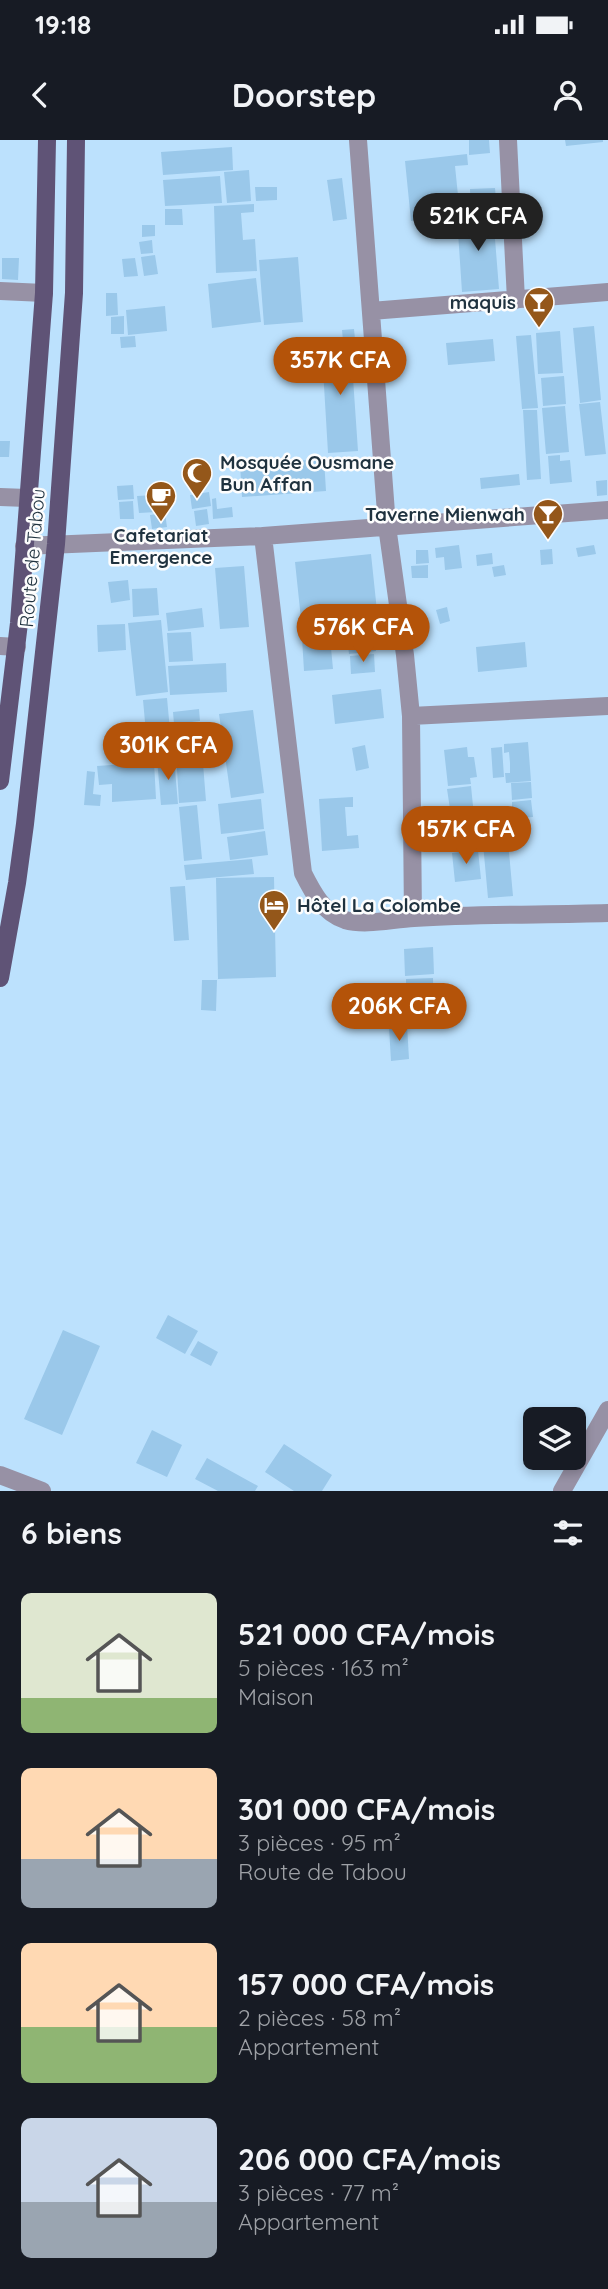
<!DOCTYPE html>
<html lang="fr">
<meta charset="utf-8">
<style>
body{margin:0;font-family:Quicksand,sans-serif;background:#242831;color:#f1f3f6;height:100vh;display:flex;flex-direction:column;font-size:26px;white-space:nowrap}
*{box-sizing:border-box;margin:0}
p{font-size:23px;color:#9ea1a6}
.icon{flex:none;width:38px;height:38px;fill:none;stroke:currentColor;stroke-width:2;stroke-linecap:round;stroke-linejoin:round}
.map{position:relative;height:1351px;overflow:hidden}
.drawer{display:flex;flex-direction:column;background:#171b24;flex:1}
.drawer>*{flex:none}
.tools{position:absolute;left:523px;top:1267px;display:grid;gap:14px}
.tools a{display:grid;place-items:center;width:63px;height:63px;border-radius:10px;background:#171b24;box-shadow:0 4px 10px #0003;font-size:35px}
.price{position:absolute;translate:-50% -60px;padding:0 16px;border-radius:24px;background:#b45309;color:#fff;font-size:23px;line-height:46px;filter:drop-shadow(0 2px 4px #0008)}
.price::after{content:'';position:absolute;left:50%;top:42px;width:21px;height:16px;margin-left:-10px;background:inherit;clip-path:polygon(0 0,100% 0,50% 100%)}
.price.on{background:#222;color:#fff}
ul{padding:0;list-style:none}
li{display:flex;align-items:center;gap:21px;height:175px;padding:0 21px}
li span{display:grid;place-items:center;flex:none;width:196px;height:140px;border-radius:10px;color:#555}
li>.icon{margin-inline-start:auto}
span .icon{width:84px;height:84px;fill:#fffc;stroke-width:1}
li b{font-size:30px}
h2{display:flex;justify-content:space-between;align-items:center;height:84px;padding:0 21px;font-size:30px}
.status{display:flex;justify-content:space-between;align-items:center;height:49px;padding:0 35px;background:#171b24;direction:ltr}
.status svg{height:19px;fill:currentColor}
header{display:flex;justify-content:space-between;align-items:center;height:91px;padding:0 21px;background:#171b24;font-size:32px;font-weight:800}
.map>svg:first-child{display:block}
.building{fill:#9ac8ea}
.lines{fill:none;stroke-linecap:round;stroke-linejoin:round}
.minor{stroke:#9791a5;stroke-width:18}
.primary{stroke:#5f5376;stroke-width:18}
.labels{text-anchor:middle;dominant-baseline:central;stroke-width:5;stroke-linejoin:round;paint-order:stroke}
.poi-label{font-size:19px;font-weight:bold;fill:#1f323f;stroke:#fdfdfd;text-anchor:end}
.street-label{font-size:19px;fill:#1f323f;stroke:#fdfdfd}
</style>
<div class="status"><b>19:18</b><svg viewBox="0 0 49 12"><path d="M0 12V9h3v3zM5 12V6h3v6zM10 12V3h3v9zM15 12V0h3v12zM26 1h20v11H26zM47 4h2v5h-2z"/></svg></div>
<header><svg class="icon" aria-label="back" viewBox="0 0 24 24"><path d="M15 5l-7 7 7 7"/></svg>Doorstep<svg class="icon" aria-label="person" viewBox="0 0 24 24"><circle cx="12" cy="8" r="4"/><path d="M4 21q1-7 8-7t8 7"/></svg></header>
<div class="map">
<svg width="608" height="1351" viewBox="0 0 608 1351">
<rect width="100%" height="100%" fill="#bce1fd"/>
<!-- building -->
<path class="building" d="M469 0H489L490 13 469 15Z
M565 0H603V2L566 6Z
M232 7 233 30 163 35 161 12Z
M467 14 468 25 455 26 460 75 411 81 405 21Z
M249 30 251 61 227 63 224 32Z
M220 36 222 63 165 66 163 40Z
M342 38 347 79 333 81 327 40Z
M255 47H277V60L256 61Z
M495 48 497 71 471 73 470 49Z
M254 64V72L241 73 243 100 255 99 257 131 216 133 214 66Z
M165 69H182L183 85H165Z
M493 74 499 149 462 152 457 77Z
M142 85H155V96L142 97Z
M152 100 153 113 141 114 139 102Z
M155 115 158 134 144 136 141 117Z
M298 117 303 182 264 185 259 120Z
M2 118H19L18 140 2 139Z
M135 118 138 136 124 137 122 119Z
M256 138 261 182 212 188 208 144Z
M106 153H117L118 175 106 176Z
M165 166 167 191 128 195 126 170Z
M124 176V194H111V177Z
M594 186 601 260 580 263 573 188Z
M354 189 356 209H351L358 311 328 313 322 212 344 211 342 190Z
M560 191 563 233 538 234 536 193Z
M531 195 538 268 522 269 516 196Z
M135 196 136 207 121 208 120 197Z
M493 199 495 221 448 225 446 203Z
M564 236 566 264 543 266 541 238Z
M600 262 606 314 585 316 579 264Z
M565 266 569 312 546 314 542 268Z
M523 270H537L541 339 527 340Z
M0 301H10L9 317H0Z
M560 315V321L570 320 572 342 550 344 548 316Z
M324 319 326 351 242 357 240 324Z
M519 334 520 345 481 349 480 338Z
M607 340V355L597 356 596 341Z
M133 345 134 359 118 360 117 346Z
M169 350 170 369 160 370 159 351Z
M209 352 211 366 192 369 190 355Z
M155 355 156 372 139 373 137 356Z
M216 358 217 369 232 367 233 377 213 379 212 359Z
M133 361 134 379H120L119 362Z
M207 369 209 384 196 386 194 371Z
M165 373 167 387 152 389 150 375Z
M459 405 462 428 445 430 444 417 436 418 435 408Z
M594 405 596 414 578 417 576 408Z
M552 409 553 424 541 425 540 410Z
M416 410H428L429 423 416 424Z
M492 413 493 424 477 426 476 415Z
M371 414 377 471 301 479 295 422Z
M428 425V438H412L411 426Z
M504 425 506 435 494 437 492 427Z
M244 426 249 487 220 489 215 428Z
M128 440 130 460 111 463 108 442Z
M157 448 159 475 133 477 132 449Z
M447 467 450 481 440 484 436 470Z
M202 468 204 487 168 491 166 473Z
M372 475 376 511 349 514 345 479Z
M161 480 168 552 136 556 128 483Z
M323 480 325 509 331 508 333 529 304 531 301 481Z
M331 480 332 505 326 506 324 481Z
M125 484 126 510 98 512 97 485Z
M191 492 193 521 169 522 167 493Z
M525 502 527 527 478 532 476 507Z
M374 514 375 532 351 534 350 516Z
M226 523 227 552 170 555 168 526Z
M381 549 384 578 335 584 332 555Z
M167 558 172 612 148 615 143 560Z
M199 569 200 581 174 584 173 572Z
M253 570 264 653 231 658 219 574Z
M199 582 200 594 175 597 173 585Z
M200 597 201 608 176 611 174 600Z
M528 602 531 641 506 643 505 633H510V623L509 612 504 613V604Z
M365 605 369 628 356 631 352 608Z
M467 607 468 617H474L477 637 470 638 471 644 448 646 444 610Z
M502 607 504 637 493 638 491 608Z
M202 611 206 661 179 663 176 612Z
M174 618 178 664 161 665 157 619Z
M154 622 156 659 112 662V644L99 645 97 626Z
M87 631 95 632 93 654 101 655 100 666 84 665Z
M531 642 532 658 512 660 511 643Z
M471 646 473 666 450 669 447 649Z
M353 657V667H345L347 696 358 695 359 708 322 711 319 659Z
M261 659 264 689 221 694 218 664Z
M531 660 533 677 508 679 507 670H512V662Z
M197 665 202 719 184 721 179 667Z
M506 679 513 756 488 758 481 682Z
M477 682 479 708 451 711 449 684Z
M265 691 268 715 230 720 227 697Z
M478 710 481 739 455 742 452 713Z
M252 719 254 734 186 740 184 725Z
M274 737 276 837 218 839 216 738Z
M185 746 189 800 174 801 170 747Z
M433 807 434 834 405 836 404 809Z
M433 838 434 881 407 882 406 839Z
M202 840H217L216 871 201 870Z
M407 885 409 919 391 921 389 887Z
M168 1175 198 1191 185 1214 156 1198Z
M63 1190 100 1206 62 1295 24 1279Z
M198 1201 218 1212 211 1226 190 1215Z
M152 1290 182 1305 167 1337 136 1323Z
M284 1304 332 1335 322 1351H294L265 1332Z
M207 1318 258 1346 255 1351H218L195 1339Z"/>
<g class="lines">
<!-- minor -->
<path class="minor" d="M358 0 387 386 405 515 411 576 413 778
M508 0 516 160
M0 151 44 153
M371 171 608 152
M0 357 27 358
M263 396 303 733C312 751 323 773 345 780 366 786 392 779 414 778 479 774 544 775 608 773
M24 406 263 396 608 370
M0 506 17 507
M411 576 608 566
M0 1335 42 1351
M562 1351 608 1270"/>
<!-- primary -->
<path class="primary" d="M0 641 19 483 44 153 47 0
M0 838 17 743 25 684 56 404 74 153 76 0"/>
</g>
<!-- icons -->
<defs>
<g id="bar-pin" transform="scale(1.575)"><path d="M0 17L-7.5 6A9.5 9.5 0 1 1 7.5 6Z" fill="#94571a" stroke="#fdfdfd"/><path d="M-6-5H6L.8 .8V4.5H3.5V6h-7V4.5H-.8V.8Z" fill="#fff"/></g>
<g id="mosque-pin" transform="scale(1.575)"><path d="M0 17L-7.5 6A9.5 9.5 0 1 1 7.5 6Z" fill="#94571a" stroke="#fdfdfd"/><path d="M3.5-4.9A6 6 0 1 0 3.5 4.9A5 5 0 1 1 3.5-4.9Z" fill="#fff"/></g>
<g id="cafe-pin" transform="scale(1.575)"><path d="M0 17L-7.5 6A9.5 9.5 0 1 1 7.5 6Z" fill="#94571a" stroke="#fdfdfd"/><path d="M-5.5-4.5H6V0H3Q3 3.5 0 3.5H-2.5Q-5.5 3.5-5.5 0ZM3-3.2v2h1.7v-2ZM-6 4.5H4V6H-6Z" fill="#fff"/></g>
<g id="hotel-pin" transform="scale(1.575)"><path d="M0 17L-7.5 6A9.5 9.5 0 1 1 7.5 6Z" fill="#94571a" stroke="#fdfdfd"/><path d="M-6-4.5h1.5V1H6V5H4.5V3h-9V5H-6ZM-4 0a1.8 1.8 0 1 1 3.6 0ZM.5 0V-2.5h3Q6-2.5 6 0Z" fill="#fff"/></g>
</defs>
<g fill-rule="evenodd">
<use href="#bar-pin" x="539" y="162"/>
<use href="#mosque-pin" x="197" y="333"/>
<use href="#cafe-pin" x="161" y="356"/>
<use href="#bar-pin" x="548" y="374"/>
<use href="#hotel-pin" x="274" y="765"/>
</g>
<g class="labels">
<!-- poi labels -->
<g class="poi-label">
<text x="516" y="162">maquis</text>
<text x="220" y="322" text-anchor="start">Mosquée Ousmane<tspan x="220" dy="22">Bun Affan</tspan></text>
<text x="525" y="374">Taverne Mienwah</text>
<text x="161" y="395" text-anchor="middle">Cafetariat<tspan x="161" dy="22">Emergence</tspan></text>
<text x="297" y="765" text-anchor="start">Hôtel La Colombe</text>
</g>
<!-- street labels -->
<g class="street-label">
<text transform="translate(32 418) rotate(-85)">Route de Tabou</text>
</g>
</g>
</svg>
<div class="tools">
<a><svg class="icon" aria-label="layers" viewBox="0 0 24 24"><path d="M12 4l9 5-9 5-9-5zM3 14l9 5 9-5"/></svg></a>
</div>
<b class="price on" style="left:478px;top:113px">521K CFA</b>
<b class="price" style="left:340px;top:257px">357K CFA</b>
<b class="price" style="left:363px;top:524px">576K CFA</b>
<b class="price" style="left:168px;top:642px">301K CFA</b>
<b class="price" style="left:466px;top:726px">157K CFA</b>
<b class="price" style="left:399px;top:903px">206K CFA</b>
</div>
<section class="drawer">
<h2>6 biens<svg class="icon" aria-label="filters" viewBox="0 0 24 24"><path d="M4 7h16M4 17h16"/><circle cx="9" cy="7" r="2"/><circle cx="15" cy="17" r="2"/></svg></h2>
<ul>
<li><span style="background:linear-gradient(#dfe7d0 75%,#8fb573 0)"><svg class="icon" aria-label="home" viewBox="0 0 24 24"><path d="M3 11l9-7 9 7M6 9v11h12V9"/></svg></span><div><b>521 000 CFA/mois</b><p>5 pièces · 163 m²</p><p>Maison</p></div></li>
<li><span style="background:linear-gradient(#ffd9b3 65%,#9aa5b1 0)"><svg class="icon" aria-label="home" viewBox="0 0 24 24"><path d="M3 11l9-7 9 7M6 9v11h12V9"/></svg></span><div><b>301 000 CFA/mois</b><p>3 pièces · 95 m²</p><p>Route de Tabou</p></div></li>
<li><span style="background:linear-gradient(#ffd9b3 60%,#8fb573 0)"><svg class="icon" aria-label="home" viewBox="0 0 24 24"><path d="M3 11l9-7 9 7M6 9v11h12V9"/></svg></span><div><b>157 000 CFA/mois</b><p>2 pièces · 58 m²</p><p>Appartement</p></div></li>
<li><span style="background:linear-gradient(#c9d6e8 60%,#9aa5b1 0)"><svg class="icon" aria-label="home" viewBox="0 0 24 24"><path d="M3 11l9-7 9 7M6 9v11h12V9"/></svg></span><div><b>206 000 CFA/mois</b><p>3 pièces · 77 m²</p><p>Appartement</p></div></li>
</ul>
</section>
